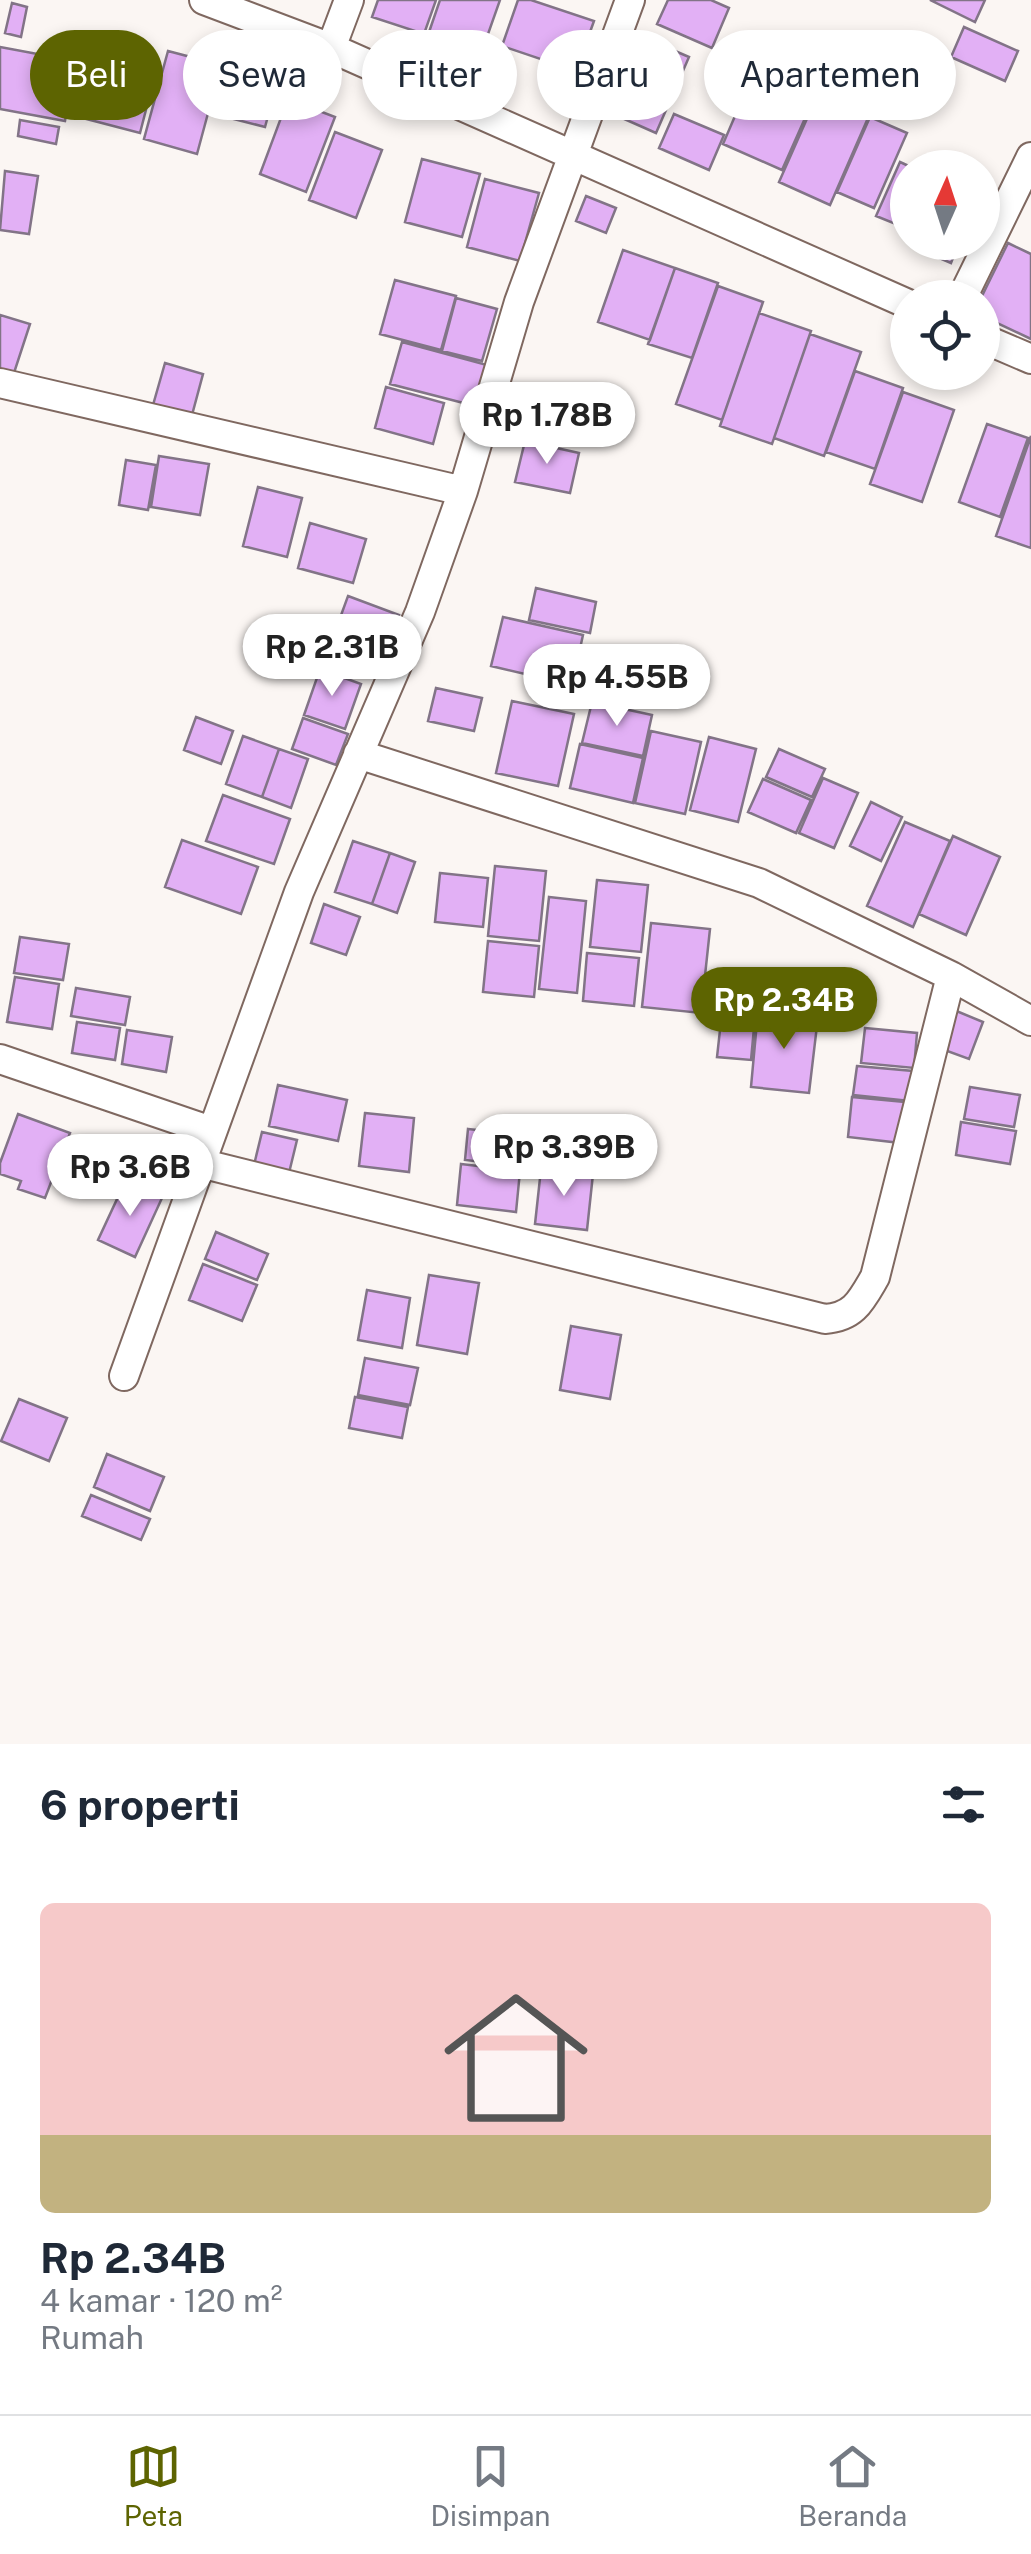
<!DOCTYPE html>
<html lang="id">
<meta charset="utf-8">
<style>
body{margin:0;font-family:"Public Sans",sans-serif;background:#f2f2f3;color:#1f2937;height:100vh;display:flex;flex-direction:column;font-size:38px;white-space:nowrap}
*{box-sizing:border-box;margin:0}
p{font-size:32px;color:#747a83}
.icon{flex:none;width:55px;height:55px;fill:none;stroke:currentColor;stroke-width:2;stroke-linecap:round;stroke-linejoin:round}
.map{position:relative;height:1744px;overflow:hidden}
.panel{display:flex;flex-direction:column;background:#fff;flex:1}
.panel>*{flex:none}
.top-card{position:absolute;left:30px;top:30px;width:972px;height:90px;display:flex;gap:20px}
.needle{width:65px;rotate:3deg}
.buttons{position:absolute;left:890px;top:150px;display:grid;gap:20px}
.buttons a{display:grid;place-items:center;width:110px;height:110px;border-radius:50%;background:#fff;box-shadow:0 5px 15px #0003;font-size:50px}
.price{position:absolute;translate:-50% -85px;padding:0 22px;border-radius:35px;background:#fff;color:#222;font-size:32px;line-height:65px;filter:drop-shadow(0 2px 5px #0008)}
.price::after{content:'';position:absolute;left:50%;top:60px;width:30px;height:22px;margin-left:-15px;background:inherit;clip-path:polygon(0 0,100% 0,50% 100%)}
.price.active{background:#5d6401;color:#fff}
ul{padding:0;list-style:none}
li{display:grid;align-content:center;gap:20px;height:530px;padding:0 40px}
li+li{border-top:2px solid #e0e1e3}
li span{display:grid;place-items:center;height:310px;border-radius:15px;color:#555}
li>.icon{margin-inline-start:auto}
span .icon{width:180px;height:180px;fill:#fffc;stroke-width:1}
li b{font-size:42px}
h2{display:flex;justify-content:space-between;align-items:center;height:120px;padding:0 40px;font-size:42px}
.chip{padding:0 35px;border-radius:45px;background:#fff;box-shadow:0 5px 15px #0003;font-size:35px;line-height:90px}
.chip.active{background:#5d6401;color:#fff}
.tab-bar{display:flex;justify-content:space-around;align-items:center;height:140px;border-top:2px solid #e0e1e3;background:#fff;font-size:28px;color:#747a83}
.tab-bar a{display:grid;justify-items:center;gap:5px}
.tab-bar .active{color:#5d6401}
.map>svg:first-child{display:block}
.building{fill:#e2b0f5;stroke:#827487;stroke-width:2.5}
.lines{fill:none;stroke-linecap:round;stroke-linejoin:round}
.minor-casing{stroke:#7f6860;stroke-width:32}
.minor{stroke:#fff;stroke-width:28}
</style>
<div class="map">
<svg width="1031" height="1744" viewBox="0 0 1031 1744">
<rect width="100%" height="100%" fill="#fbf6f3"/>
<!-- building -->
<path class="building" d="M378 0H436L424 34 372 17Z
M440 0H500L481 54 428 35Z
M518 0H531L594 21 576 71 502 46Z
M668 0H711L729 8 712 48 657 24Z
M930 0H985L975 22Z
M12 3 27 7 21 37 5 33Z
M964 27 1018 51 1005 81 951 57Z
M638 35 689 57 656 133 604 110Z
M0 47 75 61 65 121 0 109Z
M168 51 221 65 197 154 144 139Z
M96 55 156 71 140 133 79 117Z
M248 68 279 76 265 127 234 119Z
M750 81 810 107 782 170 723 144Z
M817 96 868 118 830 205 779 182Z
M288 99 335 117 306 192 260 174Z
M674 114 724 135 709 170 659 148Z
M870 117 907 133 874 208 837 192Z
M20 120 59 127 56 144 18 136Z
M335 132 382 150 356 218 309 200Z
M422 159 480 174 462 237 405 222Z
M900 162 913 168H908V229L876 216Z
M5 171 38 176 29 234 0 230Z
M485 179 539 193 520 261 467 247Z
M586 196 616 208 606 233 576 221Z
M921 242H959L951 263 918 249Z
M1008 243 1031 254V339L982 316 981 298Z
M623 250 675 268 650 340 598 322Z
M675 268 718 283 692 358 648 344Z
M395 280 456 296 441 350 380 334Z
M718 286 763 302 722 420 676 404Z
M456 298 497 309 482 361 442 351Z
M759 313 811 331 772 444 720 426Z
M0 315 30 324 13 376 0 372Z
M810 334 861 352 824 456 774 438Z
M402 342 487 365 475 406 390 384Z
M165 363 203 374 192 415 153 405Z
M855 371 903 388 875 469 826 452Z
M386 387 444 403 433 444 375 428Z
M903 392 954 410 922 502 870 484Z
M987 424 1028 438 1000 517 959 502Z
M1031 436V548L996 536Z
M525 441 579 453 570 493 515 482Z
M159 456 209 464 200 515 151 507Z
M126 460 156 465 148 510 119 505Z
M258 487 302 498 287 557 243 546Z
M310 523 366 539 353 583 298 568Z
M536 588 596 602 590 633 529 620Z
M348 596 399 615 384 658 332 640Z
M503 617 583 635 572 685 491 666Z
M320 669 361 684 345 729 304 715Z
M436 688 482 698 474 731 428 721Z
M512 701 574 714 558 786 496 773Z
M592 702 652 715 643 756 582 743Z
M196 717 233 731 221 764 184 750Z
M303 718 348 734 336 765 292 749Z
M651 731 701 742 685 814 635 803Z
M243 736 279 749 262 797 226 784Z
M709 737 756 749 738 822 690 810Z
M580 744 643 758 633 803 570 788Z
M279 749 308 759 291 808 262 797Z
M779 749 825 769 812 797 766 777Z
M823 778 858 793 834 848 799 833Z
M763 779 811 800 796 833 748 812Z
M223 795 290 819 274 864 206 841Z
M871 802 902 817 881 861 850 846Z
M905 822 950 841 913 927 867 906Z
M953 836 1000 857 966 935 919 914Z
M182 840 258 867 241 914 165 887Z
M353 841 390 853 372 904 335 892Z
M390 853 415 862 397 913 372 904Z
M495 866 546 871 539 941 488 936Z
M440 873 488 878 483 927 435 922Z
M597 880 648 885 641 952 590 947Z
M549 897 586 901 577 993 539 989Z
M324 904 360 917 346 955 311 943Z
M651 923 710 929 701 1013 642 1007Z
M20 937 69 944 63 980 14 973Z
M488 941 539 946 534 997 483 992Z
M587 953 639 958 634 1006 583 1001Z
M15 977 59 984 52 1029 7 1022Z
M76 988 130 997 125 1025 71 1016Z
M723 1003 756 1006 751 1060 717 1057Z
M954 1010 983 1022 969 1059 939 1048Z
M758 1011 818 1017 809 1093 751 1087Z
M77 1022 120 1028 115 1060 72 1053Z
M865 1028 917 1033 914 1068 861 1063Z
M127 1030 172 1037 166 1072 122 1064Z
M857 1066 913 1071 910 1101 853 1095Z
M278 1085 347 1100 338 1141 269 1126Z
M970 1087 1020 1095 1014 1127 964 1119Z
M852 1097 905 1102 901 1143 848 1137Z
M365 1113 414 1118 409 1172 359 1166Z
M18 1114 70 1133 45 1198 18 1189 21 1181 0 1174V1163Z
M961 1122 1016 1131 1010 1164 956 1155Z
M468 1129 523 1135 520 1166 465 1160Z
M262 1132 297 1140 288 1177 253 1169Z
M461 1164 520 1171 516 1212 457 1205Z
M541 1169 593 1174 587 1230 535 1224Z
M125 1182 162 1198 135 1257 98 1240Z
M216 1232 268 1254 257 1280 205 1259Z
M203 1264 257 1285 242 1321 189 1300Z
M429 1275 479 1283 467 1354 417 1345Z
M367 1290 410 1298 402 1348 358 1340Z
M571 1326 621 1335 610 1399 560 1390Z
M365 1358 418 1368 410 1405 358 1395Z
M355 1397 408 1407 402 1438 349 1428Z
M19 1399 67 1418 49 1461 1 1441Z
M107 1454 164 1477 150 1511 94 1487Z
M91 1495 150 1519 141 1540 82 1516Z"/>
<g class="lines">
<!-- minor casing -->
<g class="minor-casing">
<path id="minor" d="M204 0 331 48 908 304
M331 48 349 0
M962 298 1031 157
M982 338 1031 359
M0 383 463 491
M358 754 759 883 951 976 1031 1021
M0 1059 211 1131
M200 1163 825 1319C854 1317 861 1301 875 1277L951 976
M124 1376 299 892 420 612 463 491 519 302 630 0"/>
</g>
<!-- minor -->
<use href="#minor" class="minor"/>
</g>
</svg>
<div class="buttons">
<a><svg class="needle" viewBox="-14 -14 28 28"><path d="M0-13l5 13h-10z" fill="#e53935"/><path d="M0 13l5-13h-10z" fill="#747a83"/></svg></a>
<a><svg class="icon" aria-label="locate" viewBox="0 0 24 24"><circle cx="12" cy="12" r="6"/><path d="M12 2v4M12 18v4M2 12h4M18 12h4"/></svg></a>
</div>
<b class="price" style="left:547px;top:467px">Rp 1.78B</b>
<b class="price" style="left:332px;top:699px">Rp 2.31B</b>
<b class="price" style="left:617px;top:729px">Rp 4.55B</b>
<b class="price active" style="left:784px;top:1052px">Rp 2.34B</b>
<b class="price" style="left:564px;top:1199px">Rp 3.39B</b>
<b class="price" style="left:130px;top:1219px">Rp 3.6B</b>
<div class="top-card">
<a class="chip active">Beli</a>
<a class="chip">Sewa</a>
<a class="chip">Filter</a>
<a class="chip">Baru</a>
<a class="chip">Apartemen</a>
</div>
</div>
<section class="panel">
<h2>6 properti<svg class="icon" aria-label="filters" viewBox="0 0 24 24"><path d="M4 7h16M4 17h16"/><circle cx="9" cy="7" r="2"/><circle cx="15" cy="17" r="2"/></svg></h2>
<ul>
<li><span style="background:linear-gradient(#f6c9c9 75%,#c2b280 0)"><svg class="icon" aria-label="home" viewBox="0 0 24 24"><path d="M3 11l9-7 9 7M6 9v11h12V9"/></svg></span><div><b>Rp 2.34B</b><p>4 kamar · 120 m²</p><p>Rumah</p></div></li>
</ul>
</section>
<nav class="tab-bar">
<a class="active"><svg class="icon" aria-label="map" viewBox="0 0 24 24"><path d="M3 6l6-2 6 2 6-2v14l-6 2-6-2-6 2zM9 4v14M15 6v14"/></svg>Peta</a>
<a><svg class="icon" aria-label="saved" viewBox="0 0 24 24"><path d="M7 4h10v16l-5-4-5 4z"/></svg>Disimpan</a>
<a><svg class="icon" aria-label="home" viewBox="0 0 24 24"><path d="M3 11l9-7 9 7M6 9v11h12V9"/></svg>Beranda</a>
</nav>
